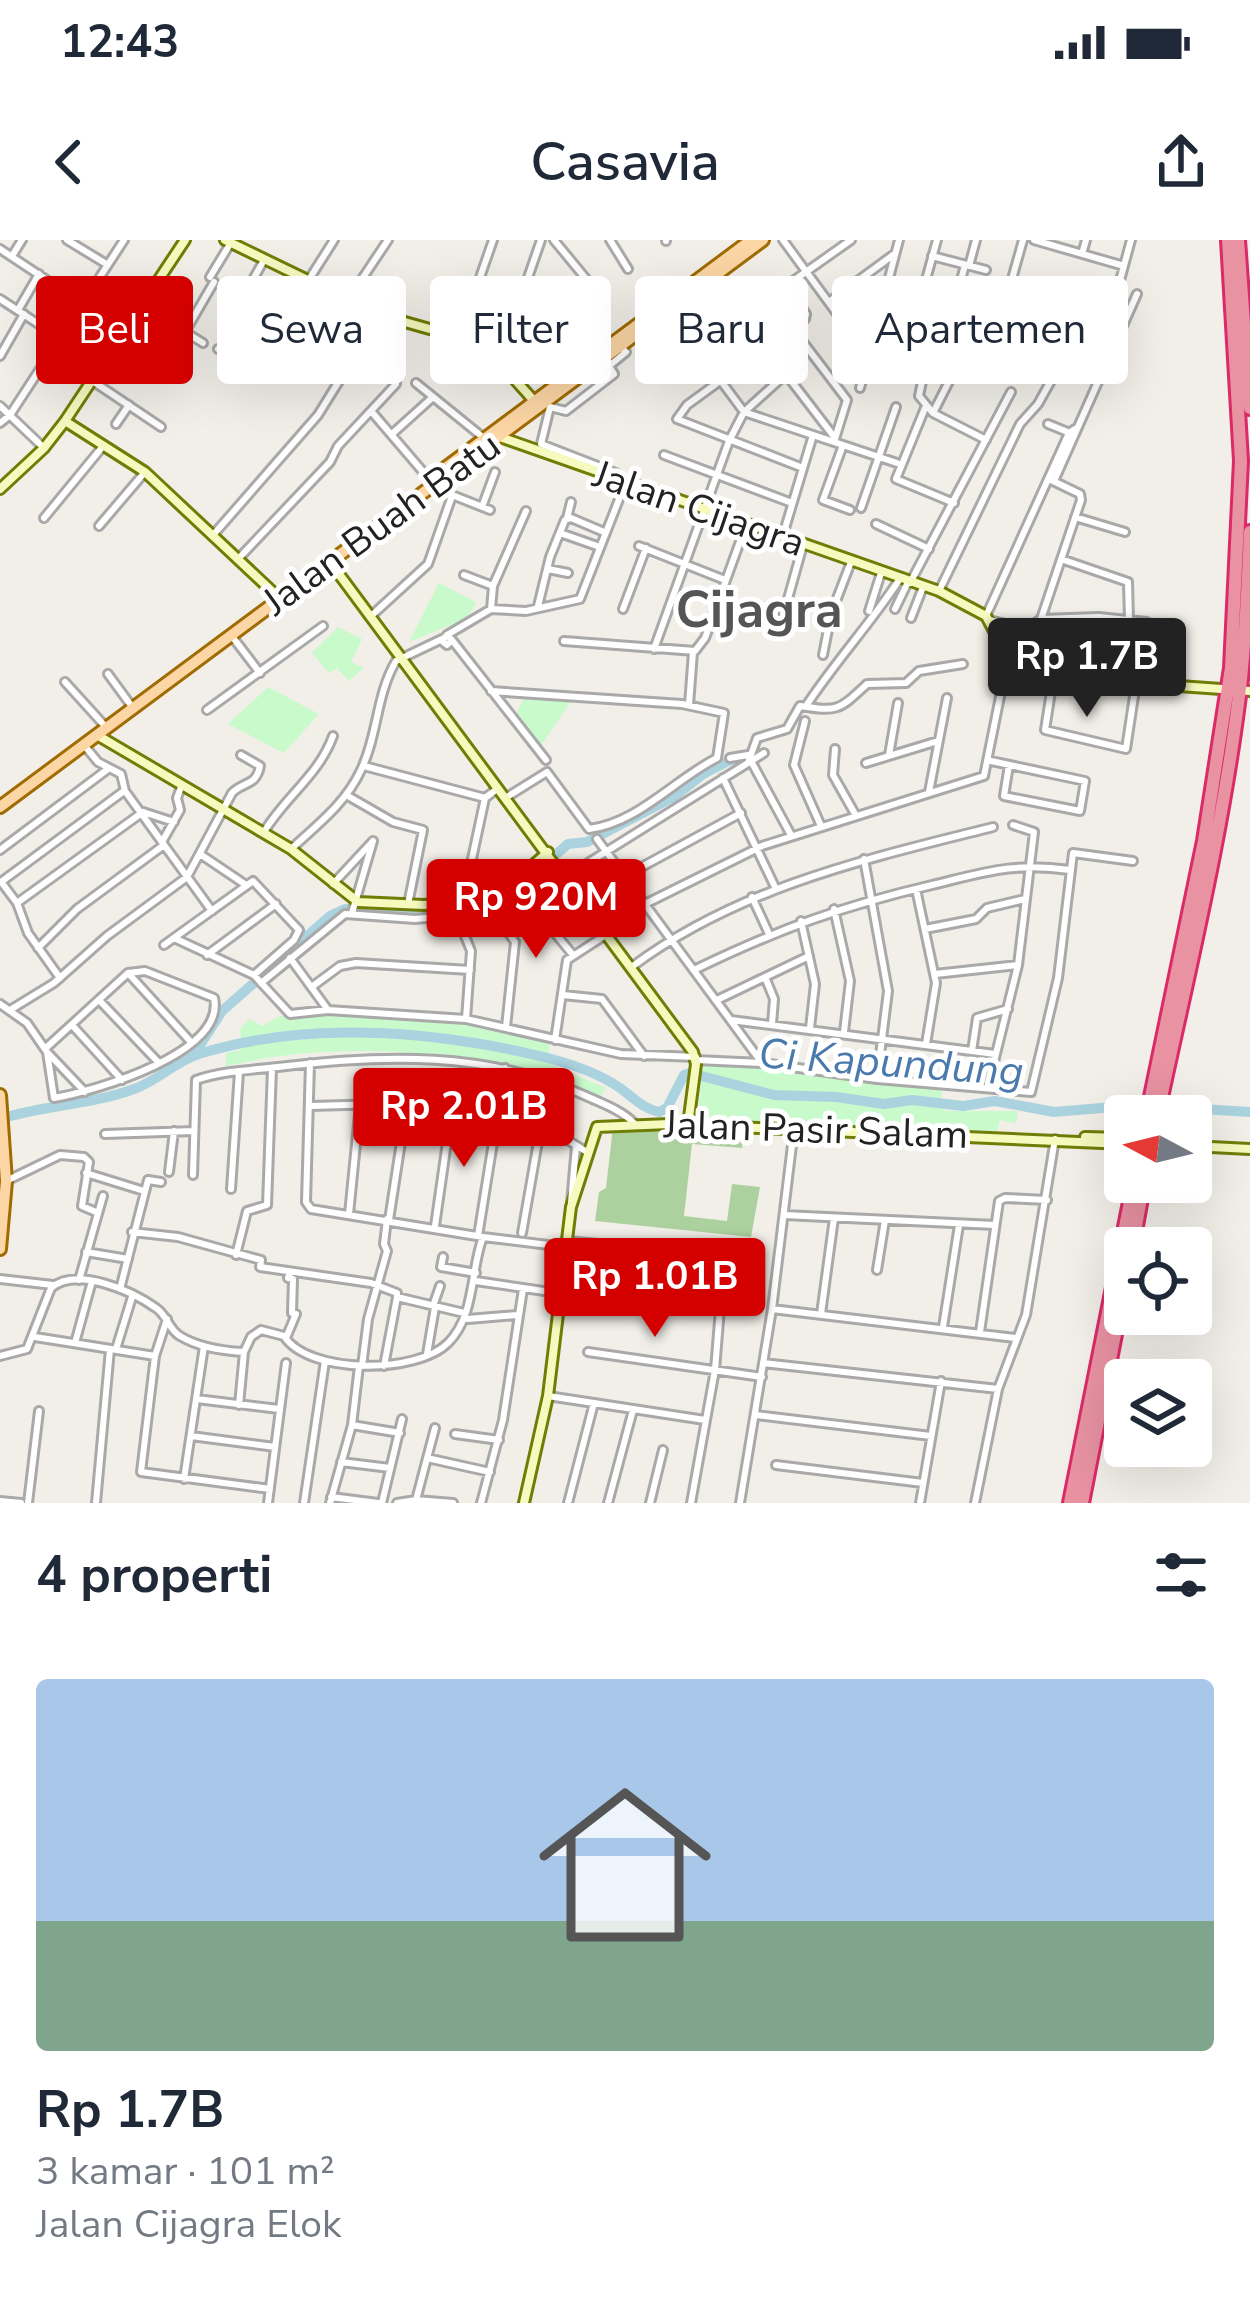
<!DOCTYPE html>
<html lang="id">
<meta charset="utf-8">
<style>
body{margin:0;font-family:"Nunito Sans",sans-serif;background:#f6f6f7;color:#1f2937;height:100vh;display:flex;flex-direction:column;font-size:45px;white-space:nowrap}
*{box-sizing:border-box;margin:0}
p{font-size:39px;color:#747a83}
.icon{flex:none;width:66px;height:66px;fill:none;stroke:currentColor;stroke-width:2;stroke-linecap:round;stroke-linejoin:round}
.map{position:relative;height:1263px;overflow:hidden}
.sheet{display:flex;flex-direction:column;background:#fff;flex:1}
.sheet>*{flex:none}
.top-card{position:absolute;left:36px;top:36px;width:1179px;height:108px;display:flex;gap:24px}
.needle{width:78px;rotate:277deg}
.controls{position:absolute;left:1104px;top:855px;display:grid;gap:24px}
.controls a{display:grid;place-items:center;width:108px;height:108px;border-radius:12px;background:#fff;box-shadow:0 12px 48px #0002;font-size:60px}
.price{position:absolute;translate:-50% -102px;padding:0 27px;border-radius:12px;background:#d40000;color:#fff;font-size:39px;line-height:78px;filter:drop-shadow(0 3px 6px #0008)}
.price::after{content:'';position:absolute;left:50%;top:72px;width:36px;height:27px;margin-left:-18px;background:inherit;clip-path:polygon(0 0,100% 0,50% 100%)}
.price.selected{background:#222;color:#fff}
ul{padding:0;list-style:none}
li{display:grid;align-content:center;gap:24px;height:636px;padding:0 36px}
li span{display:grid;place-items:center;height:372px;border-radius:12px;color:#555}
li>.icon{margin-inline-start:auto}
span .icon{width:216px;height:216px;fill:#fffc;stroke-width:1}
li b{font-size:51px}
h2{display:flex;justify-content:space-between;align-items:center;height:144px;padding:0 36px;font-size:51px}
.tag{padding:0 42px;border-radius:12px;background:#fff;box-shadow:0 12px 48px #0002;font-size:42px;line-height:108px}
.tag.selected{background:#d40000;color:#fff}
.status{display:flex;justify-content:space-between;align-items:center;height:84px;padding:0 60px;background:#fff;direction:ltr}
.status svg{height:33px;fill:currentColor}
header{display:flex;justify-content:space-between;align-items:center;height:156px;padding:0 36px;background:#fff;font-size:54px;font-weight:600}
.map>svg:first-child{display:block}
.forest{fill:#add19e}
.park{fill:#c8facc}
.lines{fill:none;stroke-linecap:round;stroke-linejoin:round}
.river{stroke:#aad3df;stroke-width:10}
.street-casing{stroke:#a9a9a9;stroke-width:12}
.secondary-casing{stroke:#707d05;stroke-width:14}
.primary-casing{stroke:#a06b00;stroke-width:16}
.highway-casing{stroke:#dc2a67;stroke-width:18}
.street{stroke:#fff;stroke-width:6}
.secondary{stroke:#f7fabf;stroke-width:8}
.primary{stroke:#fcd6a4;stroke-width:10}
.highway{stroke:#e892a2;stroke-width:12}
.labels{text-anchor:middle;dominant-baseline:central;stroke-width:10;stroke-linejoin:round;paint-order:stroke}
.street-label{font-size:39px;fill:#222;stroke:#fff}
.water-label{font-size:42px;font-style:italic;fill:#4a7aab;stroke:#fff}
.district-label{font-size:51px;font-weight:bold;fill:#555;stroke:#fff}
</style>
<div class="status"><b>12:43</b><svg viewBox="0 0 49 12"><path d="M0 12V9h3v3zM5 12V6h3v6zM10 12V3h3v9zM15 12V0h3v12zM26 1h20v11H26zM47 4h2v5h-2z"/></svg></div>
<header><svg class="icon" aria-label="back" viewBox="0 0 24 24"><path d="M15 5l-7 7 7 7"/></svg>Casavia<svg class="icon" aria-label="share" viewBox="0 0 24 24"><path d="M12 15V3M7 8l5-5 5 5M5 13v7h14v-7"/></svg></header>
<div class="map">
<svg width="1250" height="1263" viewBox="0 0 1250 1263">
<rect width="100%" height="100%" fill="#f2efe9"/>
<!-- forest -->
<path class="forest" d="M613 887 744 890 742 908 692 904 684 976 727 981 732 944 760 947 751 997 595 981 599 952 606 948Z"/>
<!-- park -->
<path class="park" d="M439 343 476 362 468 378 409 402Z
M338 387 362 399 351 422 364 428 349 441 337 428 329 433 312 413Z
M268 447 319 474 284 513 228 484Z
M526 454 574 457 540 507 516 474Z
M338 774 473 785 550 803 548 823 606 848 598 859C508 815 381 803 281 816 262 818 244 823 226 826V813L242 810 240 789 249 779 262 786 280 776Z
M703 824C784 827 862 844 942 850L941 869 947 871H1018L1016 883 1000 880 997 891 697 881Z"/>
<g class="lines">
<!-- river -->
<path class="river" d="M193 816 222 771 330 676 345 669 416 674 465 672 490 665 506 658 568 604 587 602 675 556 703 534 728 521 742 519
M0 879C44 865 91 865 134 849 157 841 176 821 199 814 305 781 428 790 535 815 562 821 597 832 620 848 634 858 642 868 659 872L667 868 684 835 690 833 774 855 836 857 884 864 912 860 963 866 995 861 1054 872 1137 865 1250 872"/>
<!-- street casing -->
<g class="street-casing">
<path id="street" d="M67 0 108 25
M554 0 587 40
M610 0 628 29
M666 0V1
M783 0 868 116
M1034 0 1124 26
M0 9 83 64
M1082 14 1086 0
M12 16 22 0
M932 16 986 30
M969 26 976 0
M210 37 230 4
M1012 39 1023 0
M308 41 334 0
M787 44 806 74 805 79 687 165 677 179 803 228
M1044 48 1113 68
M476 49 493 0
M922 54 937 0
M0 59 60 98
M348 60 388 0
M829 62 893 15
M142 65 203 103
M954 66 965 25
M18 70 39 34
M669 71 744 172 897 223
M793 89 847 160 834 202
M1122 89 1112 85 1110 77 1131 0
M185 92 214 42
M514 99 557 104 564 80
M766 108 835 198
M218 109 248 121
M697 109 851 0
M234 115 253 65 246 52 264 20
M0 116 24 74
M505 126 523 52 541 0
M452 131 472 137 485 106
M91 140 161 187
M416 143 485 199
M860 148 899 0
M0 166 44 208
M925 168 896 239 954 263
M371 171 430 240
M933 173 972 96 963 86 945 79 934 84 919 156 933 173 986 200
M0 183 10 175 124 0
M116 184 129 165
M1048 184 1070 193
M392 194 433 157
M843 205 823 260 850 270
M664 215 792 263
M615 236 616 233 541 204 550 167 566 171 614 134 609 126 626 112 621 107
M1054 241 1137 54
M432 247 490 270
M482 267 495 232
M861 268 896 167
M1075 277 1125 292
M44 278 104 205
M567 278 571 262
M876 284 929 309
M99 286 145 232
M560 293 600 307
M214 294 318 175 380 75
M783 295 813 195
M639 306 725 340
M240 317 330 222 338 206 396 144V135L360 112
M1061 319 1128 342 1129 380
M548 329 568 333
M464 335 493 346
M910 343 1011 152
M939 351 1020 184 1038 164 1072 103 1089 106
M538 366 550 317 565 280 571 278 604 292
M491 369 493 346 526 271
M623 369 646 308
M895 369 908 342
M869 371 881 333
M986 376 1069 193 1075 189
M370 377 428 324 452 256
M911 378 923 347
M1041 379 1081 260 1080 254 1051 240
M1041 379 1099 377 1147 382
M782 380 803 305
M989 380 1027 389 1041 379
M231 395 260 433
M447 395 491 369 526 371 580 359 625 244
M447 395 452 400 447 405 442 401Z
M452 400 546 520
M564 401 695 411 705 398 746 285
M654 409 729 201 744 172 786 134
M823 415 831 374 851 322
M1055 426 1045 490 1126 509 1136 443
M108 434 130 464
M65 442 104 485
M491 451 682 464 724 473 717 518C675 539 638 583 589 589L547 532 507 557
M689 465 693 412
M806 466C835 422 870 384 899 340
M207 470 323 386
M805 481 794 525 821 586
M84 505 98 522 121 534 125 551 212 671
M835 509 833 535 855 574
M889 515 898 463
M730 518 748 515
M751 521 791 595
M991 521 1085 541 1080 571 1004 556 1009 525
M748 523 757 498 787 489 800 466C839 472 839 470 867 444L906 443 919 431 963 424
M866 523 938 501
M364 526 485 558 497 549
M723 538 775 647
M929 552 947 458
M348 556 393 582 423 590 408 664
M143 572 174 582
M264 592C285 557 319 535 333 496
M597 599 762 823
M162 602 180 570 177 558 181 547
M291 609C317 585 346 563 361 530 378 495 376 455 396 421L442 399
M0 610 108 529
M200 614 246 645
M864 619 888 751 877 839
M567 636 764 513
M625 636 741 573
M1 642 124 551
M2 643 17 663 28 693 60 738
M333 644 373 601 352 673
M916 649 936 743 926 804
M523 654 573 715
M752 657 769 694
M463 661 485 558
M17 663 143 572
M647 663 762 606 984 536 1007 422
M452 664 471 711 466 779
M834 669 850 741 844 792
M494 672 515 702 506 787
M801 681 815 744 810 788
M925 689 976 679 987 668 1025 659
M174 698 254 735 290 774 328 770 466 779 621 814 696 817
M164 705 253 641 299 690 294 700 254 735
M38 708 77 669 164 605
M207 715 276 664
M290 718 328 770
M633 726C740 647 866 619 993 587
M696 729C779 689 842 666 932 645 986 632 1014 622 1070 630
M128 733 190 801
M935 734 1018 725
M765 737 774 759 772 784
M261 743 345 674 415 679 492 672 559 626
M313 746 340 726 356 723 470 730
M563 755 602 759 644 816
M99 760 158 822
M717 760 809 716
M0 764 27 783 47 812 85 852
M10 770 54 743 107 696 187 637 232 553C243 541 256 547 260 526L241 515
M731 780 995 814
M72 785 122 840
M555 800 567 720 607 694
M47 807 128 733
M972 811 977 778 1008 769
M47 812 54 858C95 851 226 813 214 758L145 731 128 733
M696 820 762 823 877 839 1031 852 1058 738 1073 613 1133 621
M310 823 306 962 311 969 483 997 719 1026 723 1032 715 1130 691 1263
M988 846 1018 725 1034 592 1013 585
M311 866 416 863 497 876
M540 883 587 912
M105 894 194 891
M169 932 174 891
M86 933 144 951
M193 935 196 840C221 831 251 830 278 827 383 814 489 811 586 856 603 864 621 870 634 883
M6 941 60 915 84 917 89 922 82 966 96 972
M231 949 239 832
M571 963 576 906
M349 974 360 864
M784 975 995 985
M389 980 407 863
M435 986 452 867
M132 992 178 997 261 1020 260 1027 371 1043 397 1053V1057L464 1073
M522 993 549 839
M478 996 505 828
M568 1001 746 1019
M86 1012 128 1019
M236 1015 247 971 267 965 272 828
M443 1017 441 1027 476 1033
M877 1030 885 980
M0 1039 53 1045
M79 1040 103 956
M476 1041 666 1069 675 1021
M120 1049 148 940 161 942
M433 1066 440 1046
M772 1069 1015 1098
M821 1074 834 978
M167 1079 155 1116 141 1232 270 1249
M468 1079 517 1075
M943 1087 959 985
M980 1092 999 961 1005 958 1047 960
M35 1097 155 1116
M286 1098 296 1074 292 1073 293 1039 288 1038 290 1032
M75 1103 92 1041
M116 1109 132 1057
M588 1112 762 1137
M427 1114 435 1067
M0 1116 27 1109 51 1048C77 1026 132 1051 156 1068 167 1075 169 1090 180 1096 198 1107 224 1111 244 1112L251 1097 261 1090 284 1096C309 1135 417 1134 448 1103 476 1075 470 1030 483 997
M763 1123 998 1149
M362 1126 368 1079 387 1011 384 1004 387 979
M384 1126 397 1057
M548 1156 705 1180
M197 1159 279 1169
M239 1165 244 1112
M756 1175 931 1196
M352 1185 400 1193
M455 1194 499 1200
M191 1196 275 1207
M427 1218 490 1232
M341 1222 390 1228
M776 1225 923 1243
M184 1239 204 1106
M331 1257 378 1263
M416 1260 435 1188
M0 1261 21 1263
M28 1263 39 1171
M96 1263 110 1109
M268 1263 286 1123
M304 1263 325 1121
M330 1263 352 1185 359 1126
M382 1263 402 1179
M397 1263 416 1260 453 1263
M481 1263 503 1180 523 1049
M568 1263 594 1163
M608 1263 633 1170
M650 1263 663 1210
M740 1263 772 1069 794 889
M920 1263 941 1141
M975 1263 998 1149 1026 1075 1055 899"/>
</g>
<!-- secondary casing -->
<g class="secondary-casing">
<path id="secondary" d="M225 0 380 75 483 104 535 162
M65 181 145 232 276 355
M500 197 939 351 986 376 1011 423 1055 426 1136 443 1250 451
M0 249 44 208 65 181 185 0
M330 322 693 812 696 824 688 885
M97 495 291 609 358 662 424 665 480 660 514 642 548 612
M1085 897 1125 898
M1191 906 1250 909
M524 1263 548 1156 571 967 597 887 669 884 1125 904"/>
</g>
<!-- primary casing -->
<g class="primary-casing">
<path id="primary" d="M444 229 751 0
M0 567 763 0
M0 855 6 941 0 1009"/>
</g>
<!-- highway casing -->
<g class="highway-casing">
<path id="highway" d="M1238 0 1250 168
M1147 876 1204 601 1231 428 1241 221 1228 0
M1157 876C1188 731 1224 587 1241 439 1246 390 1248 341 1250 292
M1132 1008 1144 942
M1070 1263 1134 942
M1082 1263 1125 1043"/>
</g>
<!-- street -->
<use href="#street" class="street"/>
<!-- secondary -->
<use href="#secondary" class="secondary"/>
<!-- primary -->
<use href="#primary" class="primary"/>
<!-- highway -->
<use href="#highway" class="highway"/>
</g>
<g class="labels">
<!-- street labels -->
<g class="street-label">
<text transform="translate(699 269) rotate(19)">Jalan Cijagra</text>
<text transform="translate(382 284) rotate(-36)">Jalan Buah Batu</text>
<text transform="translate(816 890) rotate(2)">Jalan Pasir Salam</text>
</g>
<!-- water labels -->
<g class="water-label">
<text transform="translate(891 823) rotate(4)">Ci Kapundung</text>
</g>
<!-- district labels -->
<g class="district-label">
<text x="759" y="370">Cijagra</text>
</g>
</g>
</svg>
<div class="controls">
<a><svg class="needle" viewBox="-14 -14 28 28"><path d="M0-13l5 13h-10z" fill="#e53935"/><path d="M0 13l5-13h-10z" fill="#747a83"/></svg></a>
<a><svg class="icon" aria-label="locate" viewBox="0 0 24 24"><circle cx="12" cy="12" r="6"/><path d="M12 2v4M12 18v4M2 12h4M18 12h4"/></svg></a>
<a><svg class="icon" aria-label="layers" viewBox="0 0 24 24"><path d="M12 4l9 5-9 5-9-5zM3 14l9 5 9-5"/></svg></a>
</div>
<b class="price selected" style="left:1087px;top:480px">Rp 1.7B</b>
<b class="price" style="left:536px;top:721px">Rp 920M</b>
<b class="price" style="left:464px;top:930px">Rp 2.01B</b>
<b class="price" style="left:655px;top:1100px">Rp 1.01B</b>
<div class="top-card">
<a class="tag selected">Beli</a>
<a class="tag">Sewa</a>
<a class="tag">Filter</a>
<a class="tag">Baru</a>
<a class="tag">Apartemen</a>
</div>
</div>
<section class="sheet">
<h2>4 properti<svg class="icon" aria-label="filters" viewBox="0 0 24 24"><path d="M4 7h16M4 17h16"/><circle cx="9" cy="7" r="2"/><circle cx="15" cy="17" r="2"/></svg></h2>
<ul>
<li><span style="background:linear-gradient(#a9c7e8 65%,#7fa58c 0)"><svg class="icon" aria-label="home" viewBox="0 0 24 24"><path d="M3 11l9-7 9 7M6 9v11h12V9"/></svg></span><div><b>Rp 1.7B</b><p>3 kamar · 101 m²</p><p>Jalan Cijagra Elok</p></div></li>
</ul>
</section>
